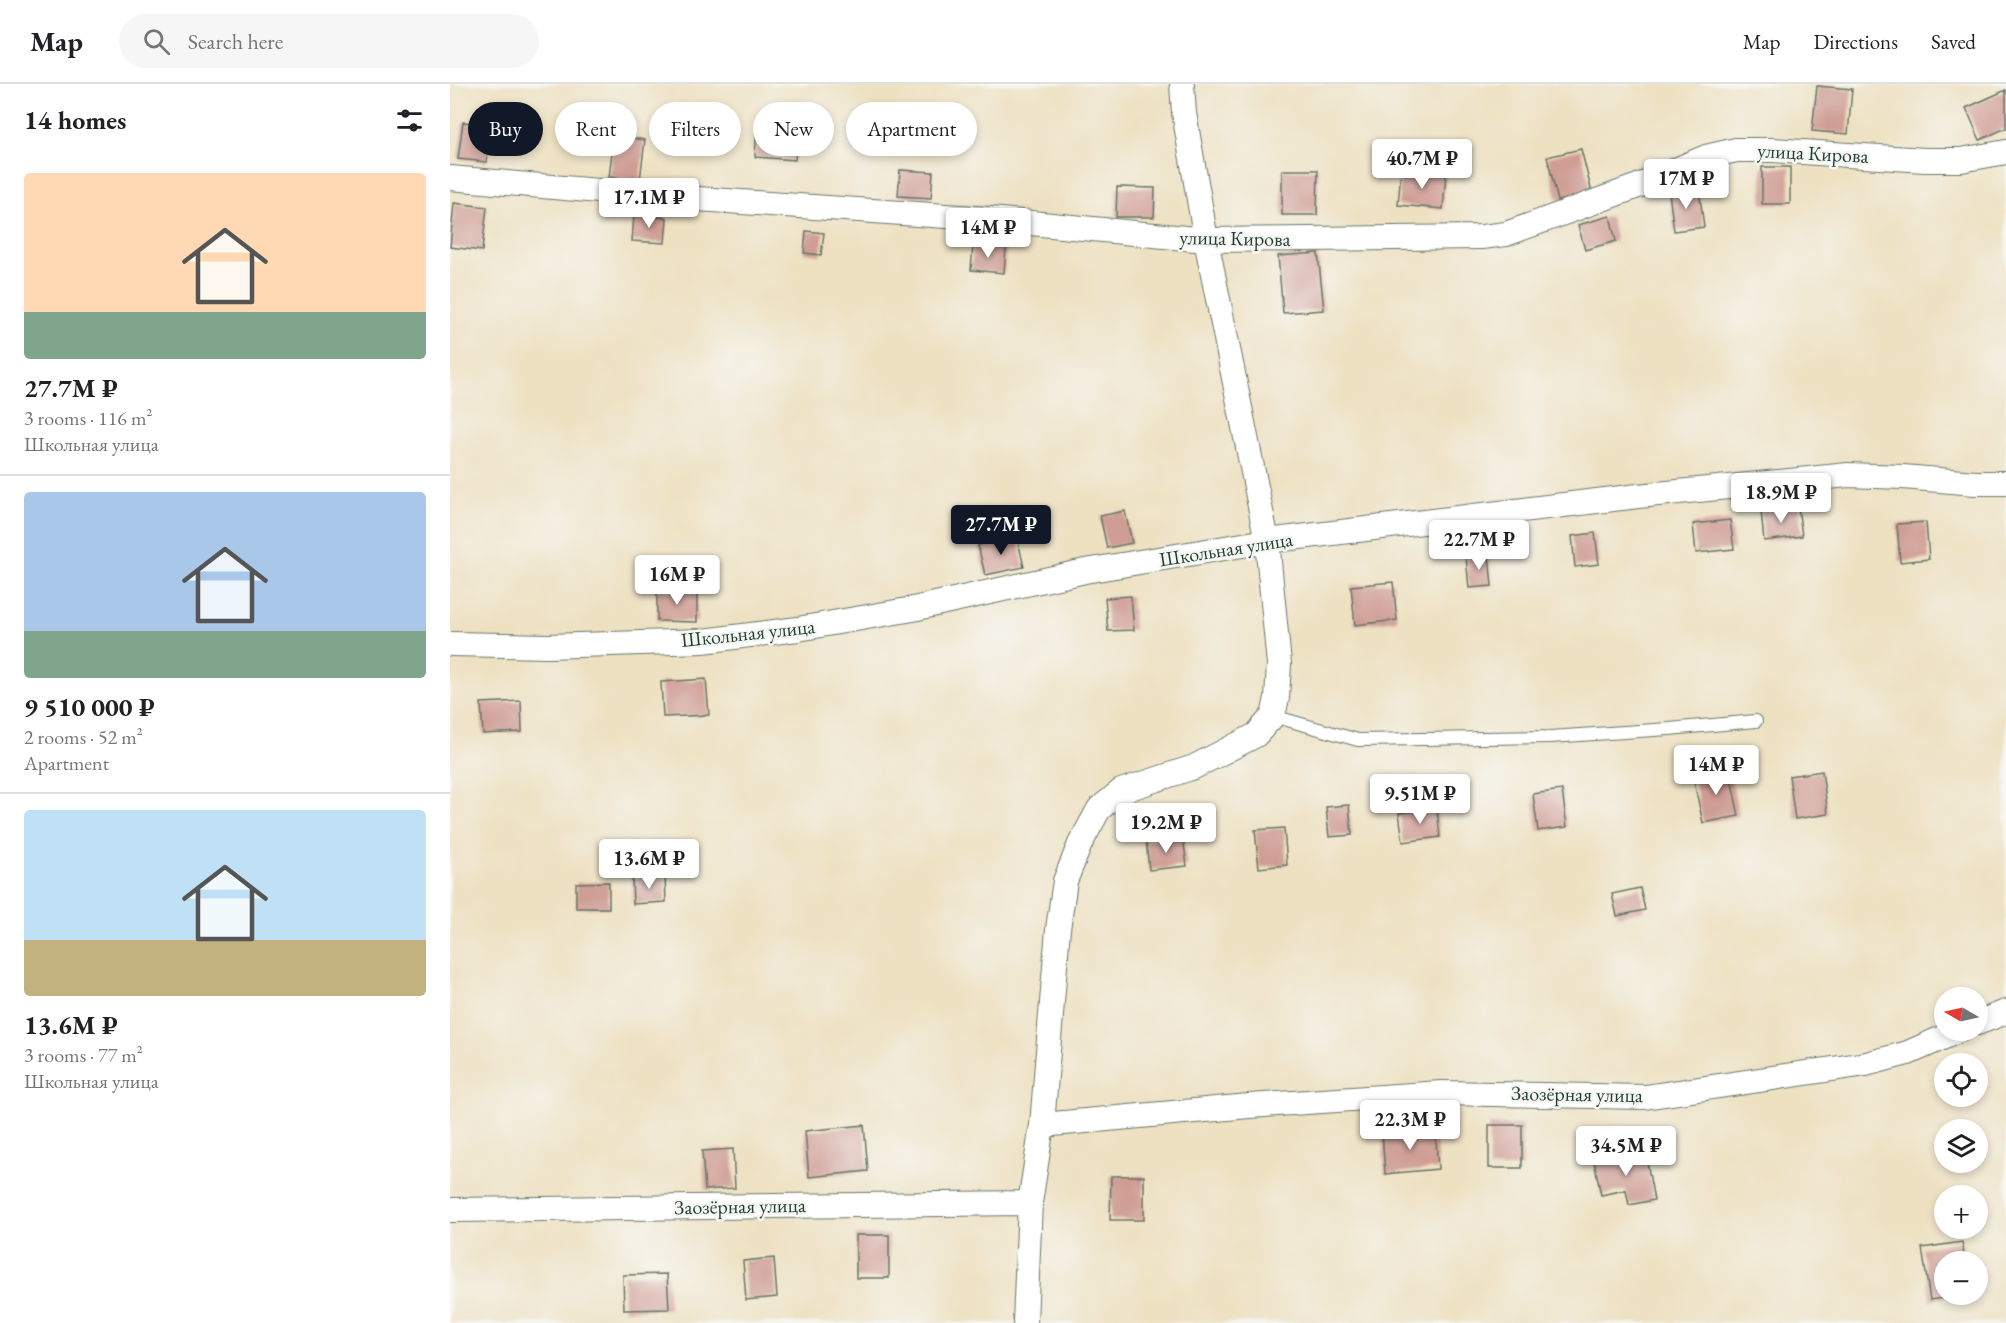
<!DOCTYPE html>
<meta charset="utf-8">
<style>
body{margin:0;font-family:"EB Garamond",serif;background:#f6f6f6;color:#202124;height:100vh;display:flex;flex-direction:column;font-size:22px;white-space:nowrap}
*{box-sizing:border-box;margin:0}
p{font-size:20px;color:#757577}
.icon{flex:none;width:33px;height:33px;fill:none;stroke:currentColor;stroke-width:2;stroke-linecap:round;stroke-linejoin:round}
.map{position:relative;flex:1;overflow:hidden}
.details{display:flex;flex-direction:column;background:#fff;width:450px}
.details>*{flex:none}
.top-card{position:absolute;left:18px;top:18px;width:570px;height:54px;display:flex;gap:12px}
.needle{width:39px;rotate:279deg}
.tools{position:absolute;left:1484px;top:903px;display:grid;gap:12px}
.tools a{display:grid;place-items:center;width:54px;height:54px;border-radius:50%;background:#fff;box-shadow:0 3px 9px #0003;font-size:30px}
.price{position:absolute;translate:-50% -51px;padding:0 14px;border-radius:6px;background:#fff;color:#222;font-size:20px;line-height:39px;filter:drop-shadow(0 2px 3px #0008)}
.price::after{content:'';position:absolute;left:50%;top:36px;width:18px;height:14px;margin-left:-9px;background:inherit;clip-path:polygon(0 0,100% 0,50% 100%)}
.price.selected{background:#111827;color:#fff}
ul{padding:0;list-style:none}
li{display:grid;align-content:center;gap:12px;height:318px;padding:0 24px}
li+li{border-top:2px solid #e0e0e0}
li span{display:grid;place-items:center;height:186px;border-radius:6px;color:#555}
li>.icon{margin-inline-start:auto}
span .icon{width:108px;height:108px;fill:#fffc;stroke-width:1}
li b{font-size:26px}
h2{display:flex;justify-content:space-between;align-items:center;height:72px;padding:0 24px;font-size:26px}
.chip{padding:0 21px;border-radius:27px;background:#fff;box-shadow:0 3px 9px #0003;font-size:21px;line-height:54px}
.chip.selected{background:#111827;color:#fff}
header{display:flex;align-items:center;gap:36px;box-sizing:border-box;height:84px;padding:0 30px;background:#fff;border-bottom:2px solid #e0e0e0}
header strong{font-size:28px}
nav{display:flex;gap:33px;margin-inline-start:auto;font-size:21px}
.search{width:420px;height:54px;background:#f6f6f6;display:flex;align-items:center;gap:15px;box-sizing:border-box;padding:0 21px;border-radius:33px;color:#757577;font-size:22px}
main{display:flex;flex:1;min-height:0}
.map>svg:first-child{display:block}
.building{fill:#cf9d94}
.lines{fill:none;stroke-linecap:round;stroke-linejoin:round}
.lane-casing{stroke:#677666;stroke-width:14}
.street-casing{stroke:#677666;stroke-width:26}
.lane{stroke:#fff;stroke-width:12}
.street{stroke:#fff;stroke-width:24}
.labels{text-anchor:middle;dominant-baseline:central;stroke-width:5;stroke-linejoin:round;paint-order:stroke}
.street-label{font-size:20px;fill:#1f3d34;stroke:#f6f6f2}
</style>
<header>
<strong>Map</strong>
<div class="search"><svg class="icon" aria-label="search" viewBox="0 0 24 24"><circle cx="10" cy="10" r="6"/><path d="M15 15l6 6"/></svg>Search here</div>
<nav><a>Map</a><a>Directions</a><a>Saved</a></nav>
</header>
<main>
<section class="details">
<h2>14 homes<svg class="icon" aria-label="filters" viewBox="0 0 24 24"><path d="M4 7h16M4 17h16"/><circle cx="9" cy="7" r="2"/><circle cx="15" cy="17" r="2"/></svg></h2>
<ul>
<li><span style="background:linear-gradient(#ffd9b3 75%,#7fa58c 0)"><svg class="icon" aria-label="home" viewBox="0 0 24 24"><path d="M3 11l9-7 9 7M6 9v11h12V9"/></svg></span><div><b>27.7M ₽</b><p>3 rooms · 116 m²</p><p>Школьная улица</p></div></li>
<li><span style="background:linear-gradient(#a9c7e8 75%,#7fa58c 0)"><svg class="icon" aria-label="home" viewBox="0 0 24 24"><path d="M3 11l9-7 9 7M6 9v11h12V9"/></svg></span><div><b>9 510 000 ₽</b><p>2 rooms · 52 m²</p><p>Apartment</p></div></li>
<li><span style="background:linear-gradient(#bfe0f5 70%,#c2b280 0)"><svg class="icon" aria-label="home" viewBox="0 0 24 24"><path d="M3 11l9-7 9 7M6 9v11h12V9"/></svg></span><div><b>13.6M ₽</b><p>3 rooms · 77 m²</p><p>Школьная улица</p></div></li>
</ul>
</section>
<div class="map">
<svg width="1556" height="1239" viewBox="0 0 1556 1239">
<rect width="100%" height="100%" fill="#f6f6f2"/>
<filter id="ink" filterUnits="userSpaceOnUse"><feTurbulence type="fractalNoise" baseFrequency=".0167" numOctaves="2"/><feDisplacementMap in="SourceGraphic" scale="12" xChannelSelector="R" yChannelSelector="G"/><feConvolveMatrix kernelMatrix="1 2 1 2 8 2 1 2 1" color-interpolation-filters="sRGB"/></filter>
<filter id="wash" filterUnits="userSpaceOnUse"><feTurbulence type="fractalNoise" baseFrequency=".008" numOctaves="4" result="noise"/><feDisplacementMap in="SourceGraphic" scale="24" xChannelSelector="R" yChannelSelector="G"/><feGaussianBlur stdDeviation="1.35" result="paint"/><feColorMatrix in="noise" values="0 0 0 0 0 0 0 0 0 0 0 0 0 0 0 0 0 1.4 0 .05"/><feComposite in="paint" operator="in"/></filter>
<g filter="url(#wash)">
<rect width="100%" height="100%" fill="#eee1c2"/>
<g id="blocks">
<!-- building -->
<path class="building" d="M1367 2 1402 5 1398 50 1362 47Z
M1556 6V44L1530 56 1516 24Z
M13 38 41 41 37 78 8 75Z
M241 41 274 44 272 70 239 67Z
M307 42 348 45 345 76 305 73Z
M164 52 195 56 190 96 159 93Z
M1131 65 1142 109 1108 117 1097 73Z
M1312 83H1340V120H1312Z
M450 86 483 88 481 114 448 112Z
M832 86H868L867 131H832Z
M951 86 996 90 993 125 948 121Z
M667 103 705 104 704 133H666Z
M1249 105 1254 143 1224 147 1219 109Z
M4 119 37 123 32 167 0 163Z
M184 131 217 134 215 159 182 157Z
M1160 132 1166 157 1135 166 1128 141Z
M356 147 374 149 371 171 354 169Z
M523 161 556 164 554 189 521 186Z
M868 169 874 226 833 229 828 172Z
M1348 423 1352 452 1314 457 1311 427Z
M675 427 682 459 657 464 650 432Z
M1280 436 1284 465 1246 469 1243 440Z
M1476 438 1479 475 1450 478 1447 440Z
M1145 449 1149 480 1125 483 1122 452Z
M567 453 574 483 535 491 528 461Z
M1039 471 1042 502 1019 504 1016 473Z
M943 498 947 536 905 541 901 502Z
M207 506 247 507V538L207 537Z
M681 512 684 546 658 547 655 514Z
M256 595 259 631 213 633 211 598Z
M71 617 72 648 33 650 31 619Z
M1279 685 1289 732 1253 739 1243 693Z
M1372 687 1378 730 1345 735 1339 692Z
M1112 706 1117 743 1088 747 1083 710Z
M899 721 902 751 879 753 876 723Z
M987 725 990 753 953 758 949 729Z
M834 744 837 781 809 784 805 746Z
M733 753 737 782 699 786 696 757Z
M215 792 216 818 183 820 182 794Z
M159 798V824H126V799Z
M1190 804 1195 826 1167 832 1162 810Z
M414 1041 418 1087 359 1093 355 1047Z
M1039 1041H1072V1084H1039Z
M985 1044 988 1085 935 1090 932 1048Z
M283 1065 285 1104 255 1106 252 1067Z
M1195 1067 1204 1116 1179 1121 1176 1106 1151 1111 1144 1077Z
M661 1092H694V1136H660Z
M406 1151H439V1194H406Z
M1512 1158 1515 1178H1494V1210L1508 1212 1480 1216 1472 1164Z
M324 1174 327 1213 296 1216 293 1177Z
M217 1190 219 1225 174 1226 173 1191Z"/>
</g>
</g>
<g filter="url(#ink)">
<use href="#blocks" fill-opacity="0" stroke="#677666" stroke-width="1.5"/>
<g class="lines">
<!-- lane casing -->
<g class="lane-casing">
<path id="lane" d="M823 632 908 656 1100 653 1219 645 1306 637"/>
</g>
<!-- street casing -->
<g class="street-casing">
<path id="street" d="M0 94 218 113 540 135 756 156 1032 153 1056 150 1188 102 1256 73 1286 66H1322L1475 76H1511L1556 68
M0 560 98 562 253 557 348 545 463 525 635 487 817 457 1188 412 1398 391 1453 393 1525 399H1556
M1527 939 1556 928
M592 1041 799 1022 991 1009 1195 1013 1416 980 1458 969 1510 946
M0 1126 580 1119
M575 1239 580 1119 592 1041 608 845 615 797 630 760 649 725 671 707 744 683 806 651 823 632 827 614 829 580 817 457 756 156 734 29 732 0"/>
</g>
<!-- lane -->
<use href="#lane" class="lane"/>
<!-- street -->
<use href="#street" class="street"/>
</g>
</g>
<g class="labels">
<!-- street labels -->
<g class="street-label">
<text transform="translate(1363 69) rotate(3)">улица Кирова</text>
<text transform="translate(785 154) rotate(1)">улица Кирова</text>
<text transform="translate(776 465) rotate(-9)">Школьная улица</text>
<text transform="translate(298 549) rotate(-6)">Школьная улица</text>
<text transform="translate(1127 1010) rotate(1)">Заозёрная улица</text>
<text transform="translate(290 1122) rotate(-1)">Заозёрная улица</text>
</g>
</g>
</svg>
<div class="tools">
<a><svg class="needle" viewBox="-14 -14 28 28"><path d="M0-13l5 13h-10z" fill="#e53935"/><path d="M0 13l5-13h-10z" fill="#757577"/></svg></a>
<a><svg class="icon" aria-label="locate" viewBox="0 0 24 24"><circle cx="12" cy="12" r="6"/><path d="M12 2v4M12 18v4M2 12h4M18 12h4"/></svg></a>
<a><svg class="icon" aria-label="layers" viewBox="0 0 24 24"><path d="M12 4l9 5-9 5-9-5zM3 14l9 5 9-5"/></svg></a>
<a>+</a>
<a>−</a>
</div>
<b class="price" style="left:972px;top:106px">40.7M ₽</b>
<b class="price" style="left:1236px;top:126px">17M ₽</b>
<b class="price" style="left:199px;top:145px">17.1M ₽</b>
<b class="price" style="left:538px;top:175px">14M ₽</b>
<b class="price" style="left:1331px;top:440px">18.9M ₽</b>
<b class="price selected" style="left:551px;top:472px">27.7M ₽</b>
<b class="price" style="left:1029px;top:487px">22.7M ₽</b>
<b class="price" style="left:227px;top:522px">16M ₽</b>
<b class="price" style="left:1266px;top:712px">14M ₽</b>
<b class="price" style="left:970px;top:741px">9.51M ₽</b>
<b class="price" style="left:716px;top:770px">19.2M ₽</b>
<b class="price" style="left:199px;top:806px">13.6M ₽</b>
<b class="price" style="left:960px;top:1067px">22.3M ₽</b>
<b class="price" style="left:1176px;top:1093px">34.5M ₽</b>
<div class="top-card">
<a class="chip selected">Buy</a>
<a class="chip">Rent</a>
<a class="chip">Filters</a>
<a class="chip">New</a>
<a class="chip">Apartment</a>
</div>
</div>
</main>
